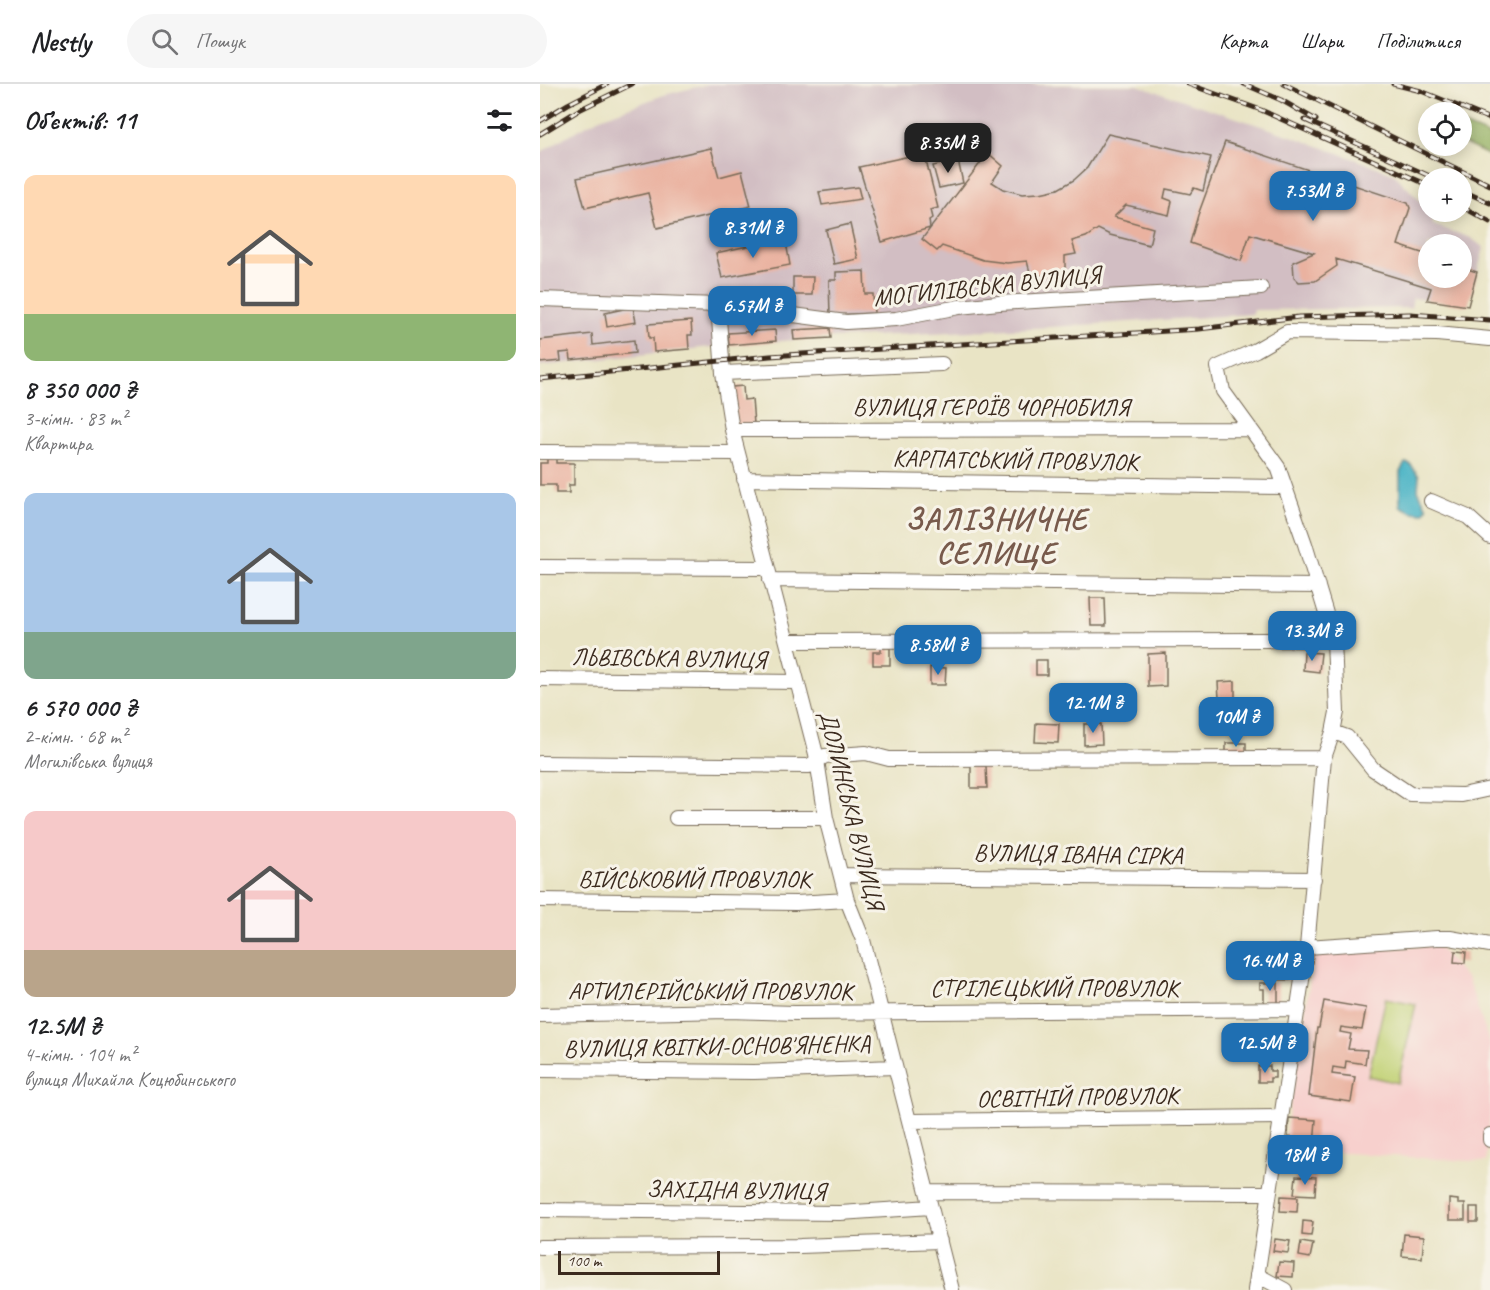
<!DOCTYPE html>
<html lang="uk">
<meta charset="utf-8">
<style>
body{margin:0;font-family:Caveat,sans-serif;background:#f6f6f6;color:#202124;height:100vh;display:flex;flex-direction:column;font-size:22px;white-space:nowrap}
*{box-sizing:border-box;margin:0}
p{font-size:20px;color:#757577}
.icon{flex:none;width:33px;height:33px;fill:none;stroke:currentColor;stroke-width:2;stroke-linecap:round;stroke-linejoin:round}
.map{position:relative;flex:1;overflow:hidden}
.side{display:flex;flex-direction:column;background:#fff;width:540px}
.side>*{flex:none}
.tools{position:absolute;left:878px;top:18px;display:grid;gap:12px}
.tools a{display:grid;place-items:center;width:54px;height:54px;border-radius:50%;background:#fff;box-shadow:0 3px 15px #0003;font-size:30px}
.scale{position:absolute;left:18px;bottom:15px;width:162px;box-sizing:border-box;padding-left:6px;border:3px solid #3b2a1e;border-top:0;font-size:16px;line-height:21px;white-space:nowrap;color:#3b2a1e;-webkit-text-stroke:4px #f7f3e8;paint-order:stroke}
.price{position:absolute;translate:-50% -51px;padding:0 14px;border-radius:12px;background:#1f6fb2;color:#fff;font-size:20px;line-height:39px;filter:drop-shadow(0 2px 3px #0008)}
.price::after{content:'';position:absolute;left:50%;top:36px;width:18px;height:14px;margin-left:-9px;background:inherit;clip-path:polygon(0 0,100% 0,50% 100%)}
.price.active{background:#222;color:#fff}
ul{padding:0;list-style:none}
li{display:grid;align-content:center;gap:12px;height:318px;padding:0 24px}
li span{display:grid;place-items:center;height:186px;border-radius:12px;color:#555}
li>.icon{margin-inline-start:auto}
span .icon{width:108px;height:108px;fill:#fffc;stroke-width:1}
li b{font-size:26px}
h2{display:flex;justify-content:space-between;align-items:center;height:72px;padding:0 24px;font-size:26px}
header{display:flex;align-items:center;gap:36px;box-sizing:border-box;height:84px;padding:0 30px;background:#fff;border-bottom:2px solid #e0e0e0}
header strong{font-size:28px}
nav{display:flex;gap:33px;margin-inline-start:auto;font-size:21px}
.search{width:420px;height:54px;background:#f6f6f6;display:flex;align-items:center;gap:15px;box-sizing:border-box;padding:0 21px;border-radius:33px;color:#757577;font-size:22px}
main{display:flex;flex:1;min-height:0}
.map>svg:first-child{display:block}
.built{fill:#f7d0cd}
.industrial{fill:#d2bec3;fill-rule:evenodd}
.green{fill:#c1d174;stroke:#7e7e49;stroke-width:1.5}
.forest{fill:#98b366;stroke:#6a6e42;stroke-width:1.5}
.water{fill:#47b2c5;stroke:#416e72;stroke-width:1.5}
.building{fill:#eab2a0}
.lines{fill:none;stroke-linecap:round;stroke-linejoin:round}
.minor-casing{stroke:#786b58;stroke-width:16}
.minor{stroke:#fff;stroke-width:14}
.rail-casing{stroke:#3b2a1e;stroke-width:5}
.rail{stroke:#f7f3e8;stroke-width:3;stroke-dasharray:9;stroke-linecap:butt}
.labels{text-anchor:middle;dominant-baseline:central;stroke-width:6;stroke-linejoin:round;paint-order:stroke}
.street-label{font-size:24px;fill:#3b2a1e;stroke:#f7f3e8}
.district-label{font-size:30px;font-weight:bold;letter-spacing:1.5px;fill:#785a4c;stroke:#f7f3e8}
</style>
<header>
<strong>Nestly</strong>
<div class="search"><svg class="icon" aria-label="search" viewBox="0 0 24 24"><circle cx="10" cy="10" r="6"/><path d="M15 15l6 6"/></svg>Пошук</div>
<nav><a>Карта</a><a>Шари</a><a>Поділитися</a></nav>
</header>
<main>
<section class="side">
<h2>Об’єктів: 11<svg class="icon" aria-label="filters" viewBox="0 0 24 24"><path d="M4 7h16M4 17h16"/><circle cx="9" cy="7" r="2"/><circle cx="15" cy="17" r="2"/></svg></h2>
<ul>
<li><span style="background:linear-gradient(#ffd9b3 75%,#8fb573 0)"><svg class="icon" aria-label="home" viewBox="0 0 24 24"><path d="M3 11l9-7 9 7M6 9v11h12V9"/></svg></span><div><b>8 350 000 ₴</b><p>3-кімн. · 83 m²</p><p>Квартира</p></div></li>
<li><span style="background:linear-gradient(#a9c7e8 75%,#7fa58c 0)"><svg class="icon" aria-label="home" viewBox="0 0 24 24"><path d="M3 11l9-7 9 7M6 9v11h12V9"/></svg></span><div><b>6 570 000 ₴</b><p>2-кімн. · 68 m²</p><p>Могилівська вулиця</p></div></li>
<li><span style="background:linear-gradient(#f6c9c9 75%,#b9a48a 0)"><svg class="icon" aria-label="home" viewBox="0 0 24 24"><path d="M3 11l9-7 9 7M6 9v11h12V9"/></svg></span><div><b>12.5M ₴</b><p>4-кімн. · 104 m²</p><p>вулиця Михайла Коцюбинського</p></div></li>
</ul>
</section>
<div class="map">
<svg width="950" height="1206" viewBox="0 0 950 1206">
<rect width="100%" height="100%" fill="#f7f3e8"/>
<filter id="ink" filterUnits="userSpaceOnUse"><feTurbulence type="fractalNoise" baseFrequency=".0167" numOctaves="2"/><feDisplacementMap in="SourceGraphic" scale="12" xChannelSelector="R" yChannelSelector="G"/><feConvolveMatrix kernelMatrix="1 2 1 2 8 2 1 2 1" color-interpolation-filters="sRGB"/></filter>
<filter id="wash" filterUnits="userSpaceOnUse"><feTurbulence type="fractalNoise" baseFrequency=".008" numOctaves="4" result="noise"/><feDisplacementMap in="SourceGraphic" scale="24" xChannelSelector="R" yChannelSelector="G"/><feGaussianBlur stdDeviation="1.35" result="paint"/><feColorMatrix in="noise" values="0 0 0 0 0 0 0 0 0 0 0 0 0 0 0 0 0 1.4 0 .05"/><feComposite in="paint" operator="in"/></filter>
<g filter="url(#wash)">
<rect width="100%" height="100%" fill="#e9e4c5"/>
<!-- built -->
<path class="built" d="M897 861 928 896 950 960V1032L946 1078 743 1065 774 871Z"/>
<!-- industrial -->
<path class="industrial" d="M169 0 597 1 751 52 853 89 891 128 893 141 931 154 944 164 928 222 873 214 871 224 714 226 713 230 511 243 254 256 180 262 0 282V69L25 53 60 34 124 11ZM888 160H921V194H888Z"/>
<!-- green -->
<path class="green" d="M846 914 876 920 858 999 828 992Z"/>
<!-- forest -->
<path class="forest" d="M921 40 950 52V72L921 58Z"/>
<!-- water -->
<path class="water" d="M865 379 870 380 879 392 878 406 887 424 883 429 872 428 860 422V388Z"/>
<g id="blocks">
<!-- building -->
<path class="building" d="M568 50 671 73 663 107 654 104 650 110 626 105 624 114 632 117 629 131 586 121 574 133 613 144 609 161 570 151 558 145 546 153 532 157 536 170 525 172V190L491 192 487 177 467 179 443 176 402 162 397 167 382 155 448 69 463 82 452 98 463 105 482 110 500 109 518 105 534 96 547 84Z
M685 58 868 119 870 124 858 161 888 171V194H921V183L937 188 928 222 887 216 891 204 796 175 797 182 775 197 759 198 754 193 753 178 774 169 710 150 701 177 650 159 658 131Z
M171 64 179 93 202 87 211 122 117 144 108 109 45 124 37 94Z
M384 69 398 124 390 126 392 134 389 136 390 144 342 158 319 83Z
M418 76 423 99 399 104 393 82Z
M318 103 321 115 282 121 279 108Z
M310 140 318 175 294 180 286 146Z
M235 156 236 160 246 158 250 181 182 194 176 169Z
M324 187 325 210H333L334 229 290 231 289 196H296V188Z
M253 193H273L272 211H253Z
M93 223 96 238 67 243 65 229Z
M151 237 152 251H148L149 265 114 268 113 254H109L108 240Z
M290 244 291 254 254 256 253 246Z
M235 246 236 257 189 261 188 249Z
M52 250 53 261 94 256 95 269 31 276 30 268 20 269 21 277 0 279V256Z
M203 302 204 316 212 315 214 340 196 341 192 303Z
M7 374H16V379H34V401H29V409H16V401H0V379H7Z
M550 514H565L566 542H551Z
M341 564H350V581H333V568H341Z
M764 568 781 569 779 588 763 586Z
M626 569V602L608 603V570Z
M496 576H507V591H496Z
M390 583 406 584 405 601H390Z
M695 597V614H679L678 598Z
M496 639 519 640 518 659 495 658Z
M544 640H561L562 660 544 661Z
M686 659H706V669L686 670Z
M431 682H446L447 704H431Z
M739 861H755V878H739V882H716L717 864H739Z
M915 867 926 868 925 879 914 878Z
M723 884 751 885 750 896 722 895Z
M720 899H738V919H724V905H720Z
M784 917 826 924 822 946 801 943 800 948 811 950 808 965 827 966 825 980 806 977 805 985 793 983 792 990 815 993 811 1018 769 1012 777 944H779Z
M718 982H730V987H735V994H730V998H718Z
M749 1034 776 1036 774 1061 758 1060 759 1054 748 1053Z
M770 1072 778 1073 776 1088 768 1087Z
M756 1092 776 1093 775 1111 754 1110Z
M741 1112 758 1113 757 1128 740 1127Z
M909 1115 918 1116V1120H925V1136H909Z
M930 1123H938V1138H930Z
M763 1137 773 1138 771 1152 762 1151Z
M864 1150 884 1152 882 1174 862 1172Z
M735 1155 750 1157 748 1169 733 1167Z
M761 1158 773 1160 770 1174 759 1172Z
M739 1178 754 1179 753 1193 737 1192Z"/>
</g>
</g>
<g filter="url(#ink)">
<use href="#blocks" fill-opacity="0" stroke="#786b58" stroke-width="1.5"/>
<g class="lines">
<!-- minor casing -->
<g class="minor-casing">
<path id="minor" d="M0 215 178 221 306 238 356 235 419 223 459 219 721 204
M178 221 183 289 192 346 276 670 286 734 307 816 323 856 412 1206
M183 289 402 280
M192 346 710 345
M0 368 197 369
M204 395 745 403
M891 417 928 433 950 453
M0 483 227 484
M230 496 778 502
M247 557 794 556
M0 595 257 598
M793 648 807 653 833 685 870 710 922 711 950 705
M0 679 269 682 285 672 326 669 349 675 784 674
M136 734H286
M301 791 774 795
M0 816 256 819 307 816
M767 863 897 854H910L950 861
M0 931 188 927 255 929 759 925
M0 986 214 988 355 983
M369 1037 740 1033
M950 1051V1056
M388 1108 728 1109
M0 1126 300 1129 391 1123
M0 1163 260 1162 400 1157
M717 1191 745 1206
M715 1206 767 863 784 674 793 648 797 628 794 556 765 460 738 383 683 307 678 283 716 266 747 248 897 250 950 255"/>
</g>
<!-- minor -->
<use href="#minor" class="minor"/>
<!-- rail casing -->
<g class="rail-casing">
<path id="rail" d="M648 0 721 26 888 101
M704 0 741 16 776 36
M744 0 950 101
M853 0 881 7 950 35
M765 36 894 94
M0 37 28 20 67 0
M0 50 39 26 92 0
M921 106 950 119
M921 122 950 138
M0 295 230 272 659 245 759 233 870 230 950 236"/>
</g>
<!-- rail -->
<use href="#rail" class="rail"/>
</g>
</g>
<g class="labels">
<!-- street labels -->
<g class="street-label">
<text transform="translate(447 202) rotate(-6)">МОГИЛІВСЬКА ВУЛИЦЯ</text>
<text x="451" y="323">ВУЛИЦЯ ГЕРОЇВ ЧОРНОБИЛЯ</text>
<text transform="translate(475 376) rotate(1)">КАРПАТСЬКИЙ ПРОВУЛОК</text>
<text transform="translate(129 574) rotate(1)">ЛЬВІВСЬКА ВУЛИЦЯ</text>
<text transform="translate(312 726) rotate(76)">ДОЛИНСЬКА ВУЛИЦЯ</text>
<text transform="translate(538 770) rotate(1)">ВУЛИЦЯ ІВАНА СІРКА</text>
<text x="154" y="795">ВІЙСЬКОВИЙ ПРОВУЛОК</text>
<text x="514" y="904">СТРІЛЕЦЬКИЙ ПРОВУЛОК</text>
<text x="170" y="907">АРТИЛЕРІЙСЬКИЙ ПРОВУЛОК</text>
<text transform="translate(177 962) rotate(-1)">ВУЛИЦЯ КВІТКИ-ОСНОВ'ЯНЕНКА</text>
<text transform="translate(537 1013) rotate(-1)">ОСВІТНІЙ ПРОВУЛОК</text>
<text transform="translate(196 1106) rotate(1)">ЗАХІДНА ВУЛИЦЯ</text>
</g>
<!-- district labels -->
<g class="district-label">
<text x="457" y="435">ЗАЛІЗНИЧНЕ<tspan x="457" dy="34">СЕЛИЩЕ</tspan></text>
</g>
</g>
</svg>
<div class="tools">
<a><svg class="icon" aria-label="locate" viewBox="0 0 24 24"><circle cx="12" cy="12" r="6"/><path d="M12 2v4M12 18v4M2 12h4M18 12h4"/></svg></a>
<a>+</a>
<a>−</a>
</div>
<div class="scale">100 m</div>
<b class="price active" style="left:408px;top:90px">8.35M ₴</b>
<b class="price" style="left:773px;top:138px">7.53M ₴</b>
<b class="price" style="left:213px;top:175px">8.31M ₴</b>
<b class="price" style="left:212px;top:253px">6.57M ₴</b>
<b class="price" style="left:772px;top:578px">13.3M ₴</b>
<b class="price" style="left:398px;top:592px">8.58M ₴</b>
<b class="price" style="left:553px;top:650px">12.1M ₴</b>
<b class="price" style="left:696px;top:664px">10M ₴</b>
<b class="price" style="left:730px;top:908px">16.4M ₴</b>
<b class="price" style="left:725px;top:990px">12.5M ₴</b>
<b class="price" style="left:765px;top:1102px">18M ₴</b>
</div>
</main>
